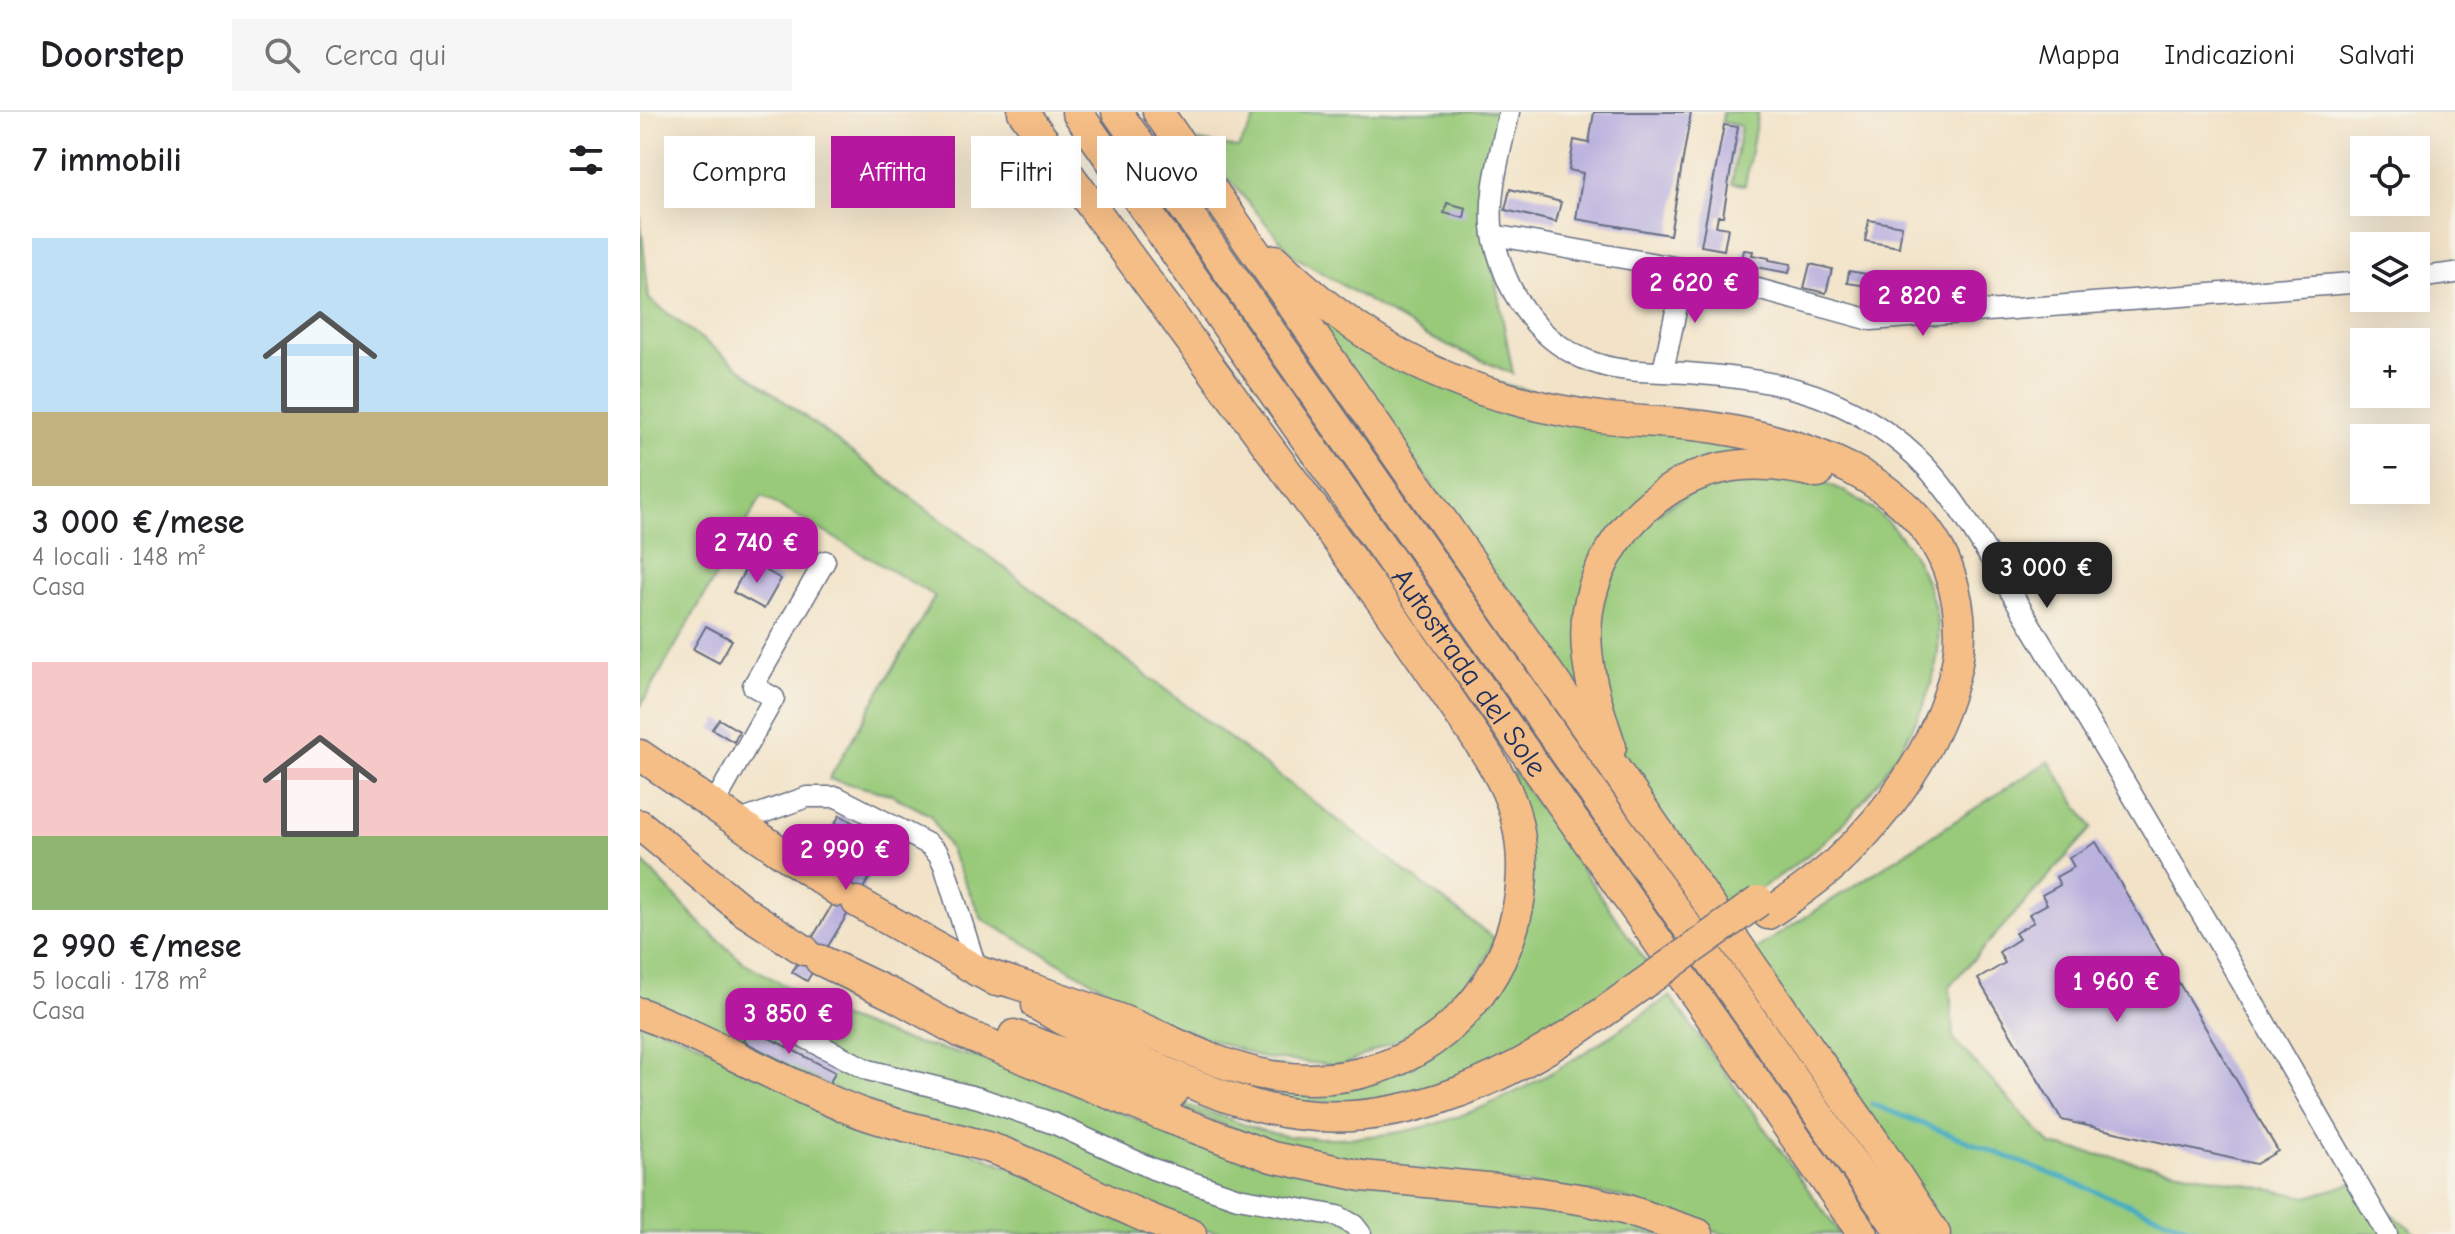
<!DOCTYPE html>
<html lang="it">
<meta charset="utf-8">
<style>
body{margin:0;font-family:"Comic Neue",sans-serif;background:#f6f6f6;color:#202124;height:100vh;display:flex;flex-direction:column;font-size:30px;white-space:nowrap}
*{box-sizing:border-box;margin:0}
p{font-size:26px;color:#757577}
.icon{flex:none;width:44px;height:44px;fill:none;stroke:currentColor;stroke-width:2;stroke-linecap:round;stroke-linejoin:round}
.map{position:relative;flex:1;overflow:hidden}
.sheet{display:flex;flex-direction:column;background:#fff;width:640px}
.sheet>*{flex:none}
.hud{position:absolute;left:24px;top:24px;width:760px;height:72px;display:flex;gap:16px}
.controls{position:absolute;left:1710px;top:24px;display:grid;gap:16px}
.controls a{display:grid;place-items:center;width:80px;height:80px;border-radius:0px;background:#fff;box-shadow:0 8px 32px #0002;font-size:40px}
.price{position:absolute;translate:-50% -68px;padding:0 18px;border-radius:16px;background:#b5179e;color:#fff;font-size:26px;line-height:52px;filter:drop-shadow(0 2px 4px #0008)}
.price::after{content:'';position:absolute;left:50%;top:48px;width:24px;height:18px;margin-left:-12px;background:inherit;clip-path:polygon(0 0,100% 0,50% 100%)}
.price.active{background:#222;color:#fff}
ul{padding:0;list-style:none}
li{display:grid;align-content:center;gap:16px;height:424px;padding:0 32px}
li span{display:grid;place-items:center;height:248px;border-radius:0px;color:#555}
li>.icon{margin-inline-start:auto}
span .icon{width:144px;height:144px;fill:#fffc;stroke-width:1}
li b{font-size:34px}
h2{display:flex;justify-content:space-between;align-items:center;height:96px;padding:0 32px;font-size:34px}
.chip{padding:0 28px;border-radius:0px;background:#fff;box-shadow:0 8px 32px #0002;font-size:28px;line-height:72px}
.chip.active{background:#b5179e;color:#fff}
header{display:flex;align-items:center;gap:48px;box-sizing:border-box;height:112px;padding:0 40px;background:#fff;border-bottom:2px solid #e0e0e0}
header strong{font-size:38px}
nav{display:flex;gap:44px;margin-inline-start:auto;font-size:28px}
.search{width:560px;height:72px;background:#f6f6f6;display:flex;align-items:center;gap:20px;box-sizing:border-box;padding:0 28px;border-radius:0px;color:#757577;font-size:30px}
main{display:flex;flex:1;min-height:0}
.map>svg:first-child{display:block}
.green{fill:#99ca7a;stroke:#5a7c6c;stroke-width:2}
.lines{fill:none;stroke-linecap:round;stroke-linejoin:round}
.stream{stroke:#42acc1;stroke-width:5}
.building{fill:#b9b0de}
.minor-casing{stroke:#666e83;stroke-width:23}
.highway-casing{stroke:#666e83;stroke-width:33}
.minor{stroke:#fff;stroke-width:20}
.highway{stroke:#f6be87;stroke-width:30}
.highway-bridge-casing{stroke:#666e83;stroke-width:33;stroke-linecap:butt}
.highway-bridge{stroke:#f6be87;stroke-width:30}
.labels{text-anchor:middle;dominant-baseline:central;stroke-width:8;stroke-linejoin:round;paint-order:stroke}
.street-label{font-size:30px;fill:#1b2f5e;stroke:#f7f3e8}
</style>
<header>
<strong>Doorstep</strong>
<div class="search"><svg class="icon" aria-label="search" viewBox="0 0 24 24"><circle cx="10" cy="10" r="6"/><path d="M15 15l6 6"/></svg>Cerca qui</div>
<nav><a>Mappa</a><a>Indicazioni</a><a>Salvati</a></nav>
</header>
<main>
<section class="sheet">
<h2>7 immobili<svg class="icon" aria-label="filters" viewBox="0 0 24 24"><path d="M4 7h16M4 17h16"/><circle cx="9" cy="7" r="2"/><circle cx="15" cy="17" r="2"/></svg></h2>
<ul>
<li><span style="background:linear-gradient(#bfe0f5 70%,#c2b280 0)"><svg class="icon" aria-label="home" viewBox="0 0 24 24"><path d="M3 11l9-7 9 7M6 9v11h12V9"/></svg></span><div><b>3 000 €/mese</b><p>4 locali · 148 m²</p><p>Casa</p></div></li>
<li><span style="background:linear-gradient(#f6c9c9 70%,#8fb573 0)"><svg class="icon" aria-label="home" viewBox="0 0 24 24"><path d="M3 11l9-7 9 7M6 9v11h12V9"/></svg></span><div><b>2 990 €/mese</b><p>5 locali · 178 m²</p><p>Casa</p></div></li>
</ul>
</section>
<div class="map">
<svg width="1815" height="1122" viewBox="0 0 1815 1122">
<rect width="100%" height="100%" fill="#f7f3e8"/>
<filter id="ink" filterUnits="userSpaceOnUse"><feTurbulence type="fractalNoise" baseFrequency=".0125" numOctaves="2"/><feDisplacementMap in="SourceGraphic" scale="16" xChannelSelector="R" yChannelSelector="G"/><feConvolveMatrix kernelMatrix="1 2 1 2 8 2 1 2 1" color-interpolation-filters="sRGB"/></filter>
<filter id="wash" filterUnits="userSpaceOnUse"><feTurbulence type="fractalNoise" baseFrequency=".006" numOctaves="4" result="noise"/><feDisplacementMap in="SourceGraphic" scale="32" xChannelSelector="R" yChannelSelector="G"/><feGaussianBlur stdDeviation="1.8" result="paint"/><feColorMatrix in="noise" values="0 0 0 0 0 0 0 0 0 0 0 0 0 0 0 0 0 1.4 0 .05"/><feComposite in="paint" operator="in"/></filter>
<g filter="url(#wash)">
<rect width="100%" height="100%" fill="#f2e3c8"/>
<!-- green -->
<path class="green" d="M619 0H870L847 124 873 262 789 225 654 144 584 62 559 29 598 36Z
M1083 0H1118L1105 73 1092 71 1101 14 1082 10Z
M0 103 9 187 855 827 842 854 813 890 762 926 701 954 623 946 528 912 342 807 310 738 290 703 250 682 189 667 295 484 122 384 0 595Z
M661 188 751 245 1163 344H1113L963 435 951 599Z
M1163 362C1217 381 1256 405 1281 458 1294 485 1302 517 1297 547 1288 606 1235 682 1192 722 1160 753 1121 776 1084 800L994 666 974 624 955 494 995 414 1071 363Z
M1409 649 1452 716 1310 873 1313 927 1411 1033 1667 1085 1713 1071 1777 1122H1303L1111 840Z
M873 658 1009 854 858 954 744 990H656L561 963 508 932 726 968 870 845Z
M0 747 65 816 103 850 203 906 260 927 359 951 529 1020 930 1092 1036 1122H586L561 1116 260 1006 0 891Z
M1030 884 1200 1122H1082L978 1084 700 1048 629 1030 458 964C496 977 535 989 574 1002 593 1008 612 1017 632 1021 651 1026 673 1026 693 1026 824 1028 926 954 1030 884Z
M0 908 328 1038 530 1122H0Z"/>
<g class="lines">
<!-- stream -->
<path class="stream" d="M1232 992 1565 1122"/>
</g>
<g id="blocks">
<!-- building -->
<path class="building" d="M954 0H1051L1030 123 936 107 943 61 929 58 934 28 949 31Z
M1084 13 1098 15 1083 104H1078L1076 114 1088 116 1084 138 1061 134Z
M870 77 921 90 916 110 865 98Z
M807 91 826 96 824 106 804 101Z
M1229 108 1262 114 1259 135 1225 129Z
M1104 138 1113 139 1112 143 1129 146V148L1151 152 1149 161 1110 154 1108 164 1099 163Z
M1170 152 1192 157 1186 181 1164 176Z
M1209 159 1250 166 1248 177 1207 171Z
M110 449 141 467 124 497 93 480Z
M66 514 92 528 79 551 53 537Z
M79 607 99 619 94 630 72 617Z
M200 703 261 739 253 752 242 745 167 869 152 860 226 736 192 716Z
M1456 730 1638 1039 1616 1052 1422 1008 1338 867 1365 851 1359 840 1379 827 1375 821 1394 810 1389 802 1407 792 1402 783 1420 773 1416 765 1434 755 1429 746Z
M110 916 195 960 189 973 103 929Z"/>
</g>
</g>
<g filter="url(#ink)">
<use href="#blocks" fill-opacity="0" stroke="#666e83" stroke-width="2"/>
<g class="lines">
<!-- minor casing -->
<g class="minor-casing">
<path id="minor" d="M869 0C861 39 847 83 853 123 854 130 857 138 859 145 874 196 909 238 961 253 988 261 1019 259 1047 261 1131 267 1196 278 1263 333 1303 366 1330 413 1357 457 1377 490 1397 524 1417 557 1530 743 1637 933 1747 1122
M853 123 1045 157 1231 208 1724 170
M1776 166 1815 161
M1023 259 1045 157
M73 694 134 586 113 574 185 449
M97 710 167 685H197L288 732 298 741 304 753 337 859
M131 908 228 958 339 986 415 1012 513 1057 598 1086 698 1104 714 1113 721 1122"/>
</g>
<!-- highway casing -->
<g class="highway-casing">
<g id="highway">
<path id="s1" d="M437 0 1223 1122"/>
<path d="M477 0 1262 1122"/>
<path d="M518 0 1234 1029 1295 1122"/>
<path d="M635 148C702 213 782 264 872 287 904 296 936 302 967 306 1004 310 1040 310 1076 316 1164 330 1273 366 1308 457 1321 492 1324 528 1314 564 1296 636 1249 701 1196 751 1175 770 1151 786 1128 802"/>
<path d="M971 635C956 592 941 544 948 498 959 431 1015 370 1082 356 1114 349 1147 353 1178 361"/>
<path d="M0 643 198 779"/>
<path d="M0 713 104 799 164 838"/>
<path d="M217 790 356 869"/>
<path d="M180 848 255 884 322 921 529 1006 632 1045 722 1064 900 1081 945 1088 987 1098 1058 1122"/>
<path d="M337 859C388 876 439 891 489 911 536 930 581 956 632 964 702 975 773 955 822 903 873 850 894 773 875 702 864 662 835 625 812 591 785 551 758 511 729 472 615 314 499 157 383 0"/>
<path d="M397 893C466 932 552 979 628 997 759 1028 885 959 986 884"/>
<path d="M0 901C76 930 145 973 221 1001 267 1018 316 1023 362 1040 426 1065 485 1101 551 1122"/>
<path d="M374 923 532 981"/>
</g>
</g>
<!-- minor -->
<use href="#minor" class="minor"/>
<!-- highway -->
<use href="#highway" class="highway"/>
<!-- highway-bridge casing -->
<g class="highway-bridge-casing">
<path id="highway-bridge" d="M986 884 1119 789"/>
</g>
<!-- highway-bridge -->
<use href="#highway-bridge" class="highway-bridge"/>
</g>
</g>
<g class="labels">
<!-- street labels -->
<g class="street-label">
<text stroke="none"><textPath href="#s1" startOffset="684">Autostrada del Sole</textPath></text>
</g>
</g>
</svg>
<div class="controls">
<a><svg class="icon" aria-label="locate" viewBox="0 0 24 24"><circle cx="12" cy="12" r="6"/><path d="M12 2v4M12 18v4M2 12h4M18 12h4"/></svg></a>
<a><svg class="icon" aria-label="layers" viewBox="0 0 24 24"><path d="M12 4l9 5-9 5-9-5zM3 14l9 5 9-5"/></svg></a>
<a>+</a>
<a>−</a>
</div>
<b class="price" style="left:1055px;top:213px">2 620 €</b>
<b class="price" style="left:1283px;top:226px">2 820 €</b>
<b class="price" style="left:117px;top:473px">2 740 €</b>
<b class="price active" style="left:1407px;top:498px">3 000 €</b>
<b class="price" style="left:206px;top:780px">2 990 €</b>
<b class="price" style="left:1477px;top:912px">1 960 €</b>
<b class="price" style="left:149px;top:944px">3 850 €</b>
<div class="hud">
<a class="chip">Compra</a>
<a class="chip active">Affitta</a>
<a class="chip">Filtri</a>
<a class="chip">Nuovo</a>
</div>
</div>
</main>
